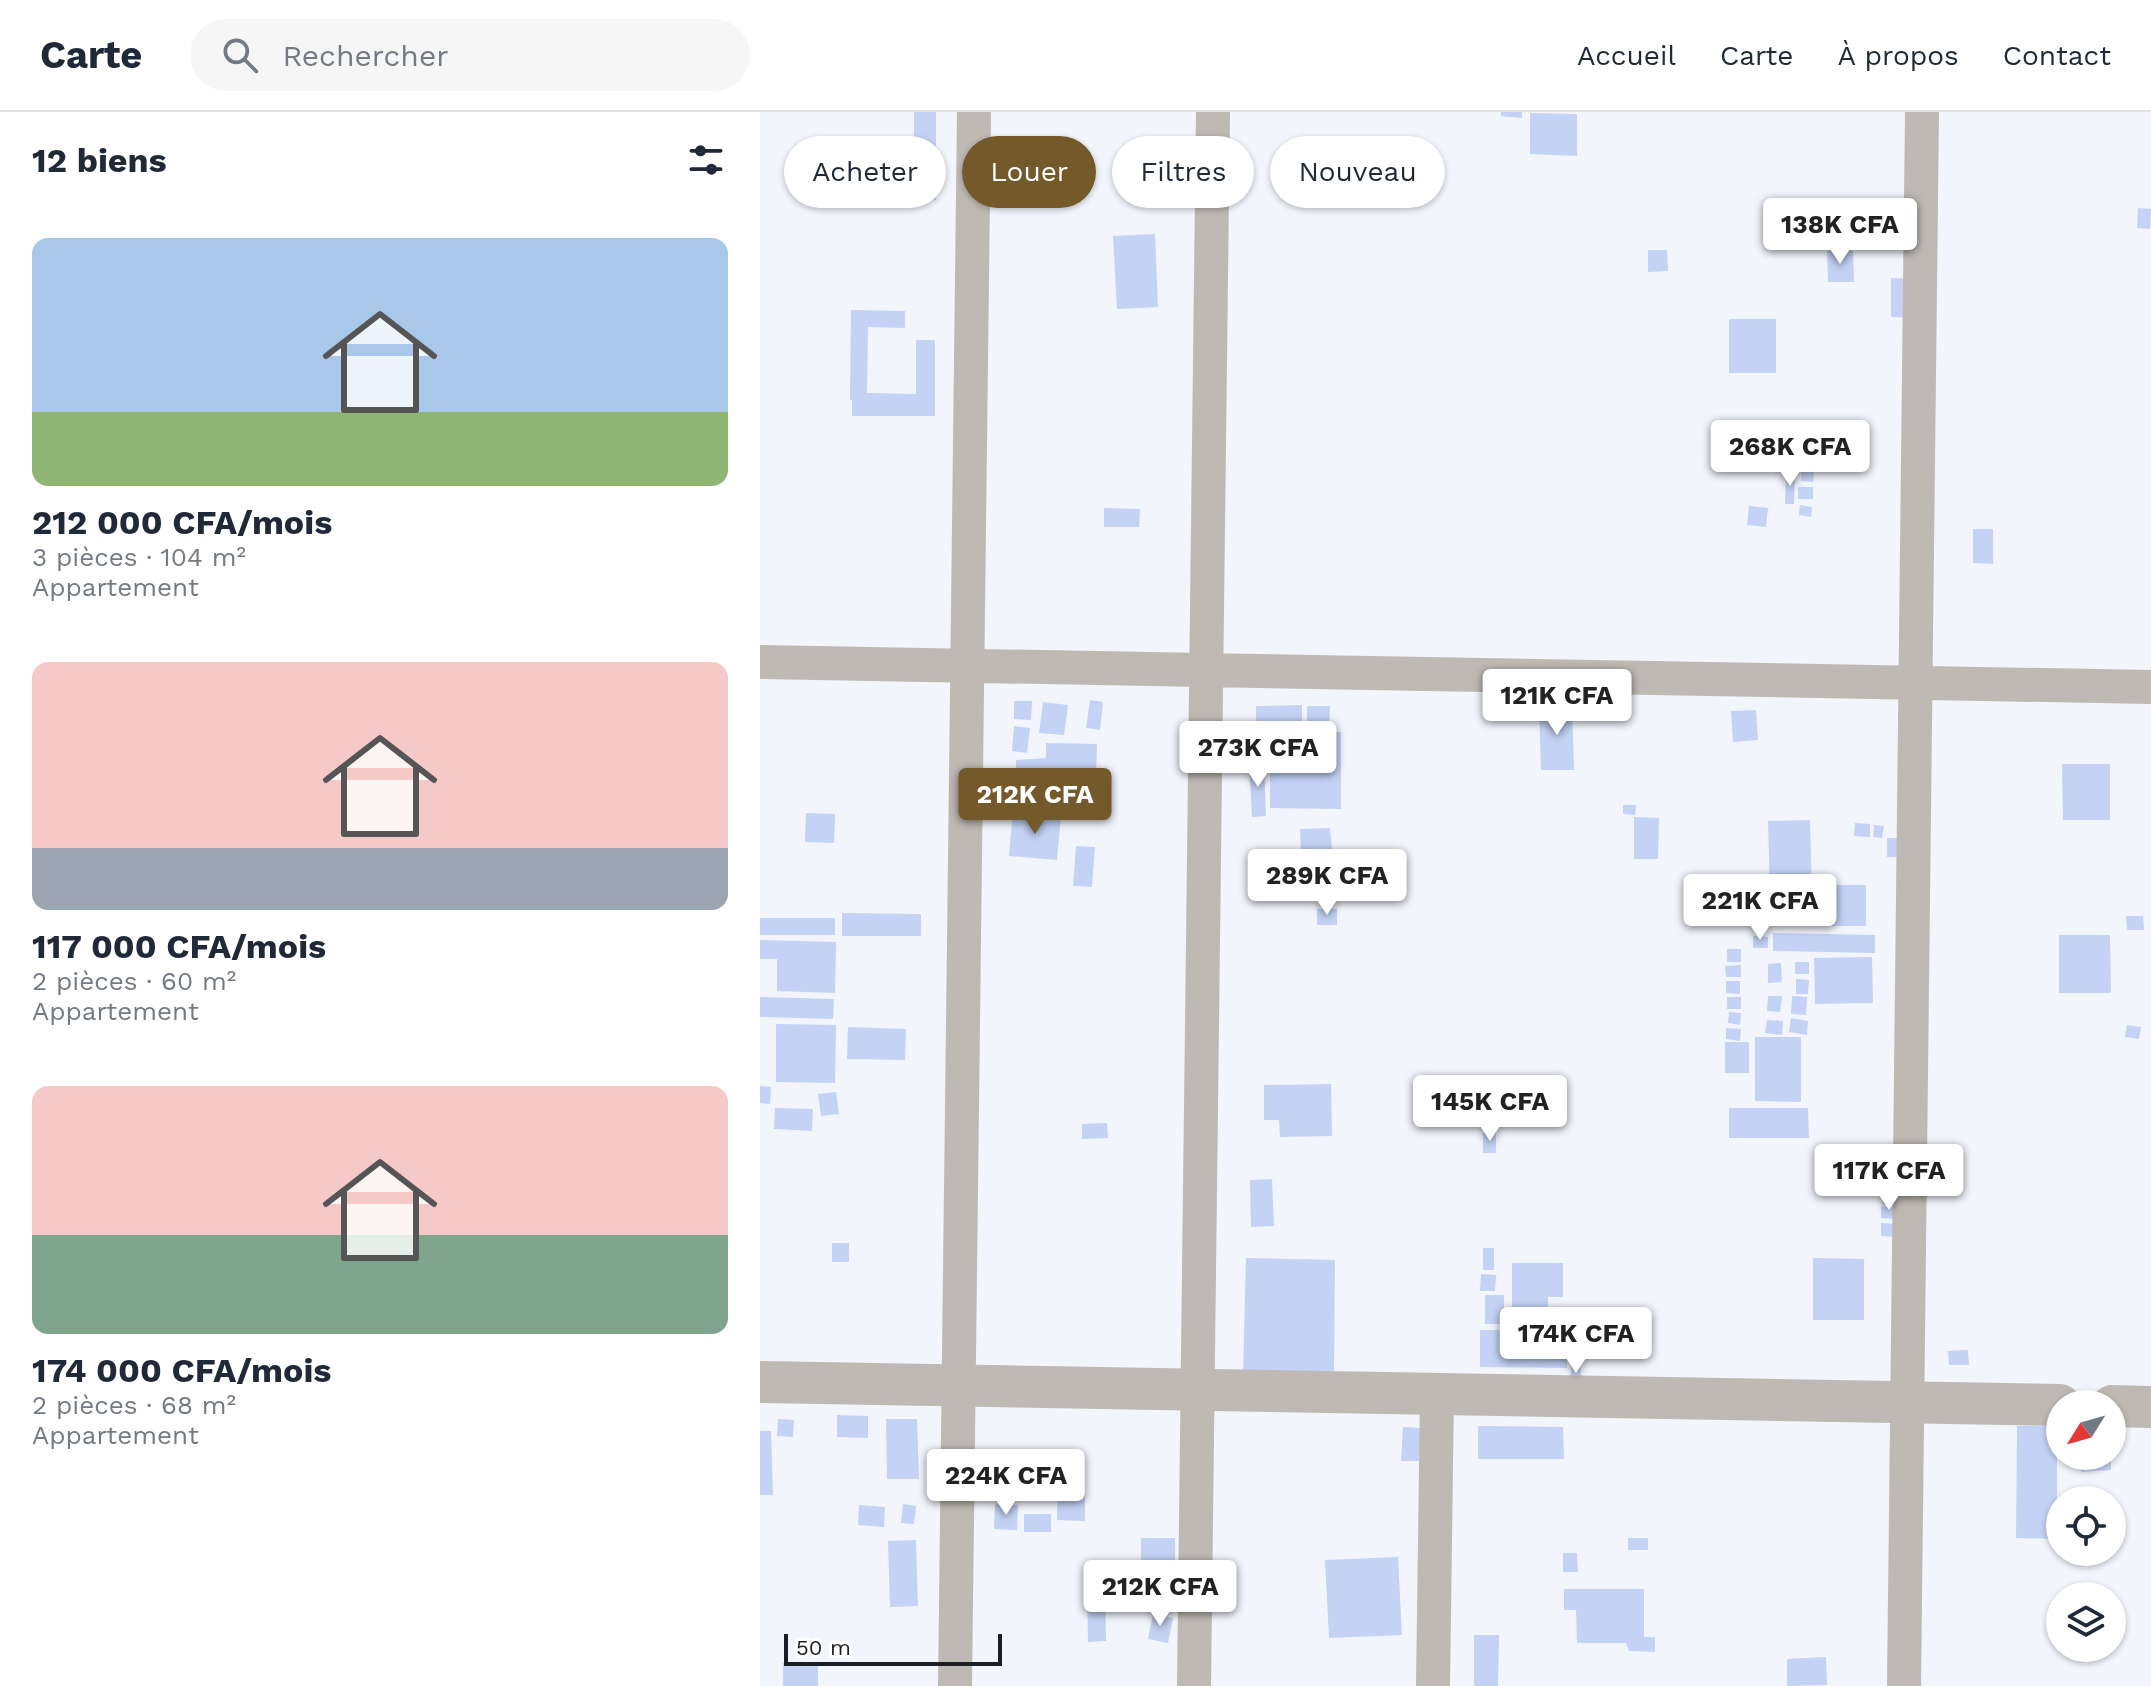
<!DOCTYPE html>
<html lang="fr">
<meta charset="utf-8">
<style>
body{margin:0;font-family:"Work Sans",sans-serif;background:#f6f6f7;color:#1f2937;height:100vh;display:flex;flex-direction:column;font-size:30px;white-space:nowrap}
*{box-sizing:border-box;margin:0}
p{font-size:26px;color:#747a83}
.icon{flex:none;width:44px;height:44px;fill:none;stroke:currentColor;stroke-width:2;stroke-linecap:round;stroke-linejoin:round}
.map{position:relative;flex:1;overflow:hidden}
.sheet{display:flex;flex-direction:column;background:#fff;width:760px}
.sheet>*{flex:none}
.banner{position:absolute;left:24px;top:24px;width:760px;height:72px;display:flex;gap:16px}
.needle{width:52px;rotate:233deg}
.controls{position:absolute;left:1286px;top:1278px;display:grid;gap:16px}
.controls a{display:grid;place-items:center;width:80px;height:80px;border-radius:50%;background:#fff;box-shadow:0 2px 6px #0004;font-size:40px}
.scale{position:absolute;left:24px;bottom:20px;width:218px;box-sizing:border-box;padding-left:8px;border:4px solid #1b1e25;border-top:0;font-size:22px;line-height:28px;white-space:nowrap;color:#1b1e25;-webkit-text-stroke:6px #fff;paint-order:stroke}
.price{position:absolute;translate:-50% -68px;padding:0 18px;border-radius:8px;background:#fff;color:#222;font-size:26px;line-height:52px;filter:drop-shadow(0 2px 4px #0008)}
.price::after{content:'';position:absolute;left:50%;top:48px;width:24px;height:18px;margin-left:-12px;background:inherit;clip-path:polygon(0 0,100% 0,50% 100%)}
.price.active{background:#74592b;color:#fff}
ul{padding:0;list-style:none}
li{display:grid;align-content:center;gap:16px;height:424px;padding:0 32px}
li span{display:grid;place-items:center;height:248px;border-radius:16px;color:#555}
li>.icon{margin-inline-start:auto}
span .icon{width:144px;height:144px;fill:#fffc;stroke-width:1}
li b{font-size:34px}
h2{display:flex;justify-content:space-between;align-items:center;height:96px;padding:0 32px;font-size:34px}
.pill{padding:0 28px;border-radius:36px;background:#fff;box-shadow:0 2px 6px #0004;font-size:28px;line-height:72px}
.pill.active{background:#74592b;color:#fff}
header{display:flex;align-items:center;gap:48px;box-sizing:border-box;height:112px;padding:0 40px;background:#fff;border-bottom:2px solid #e0e1e3}
header strong{font-size:38px}
nav{display:flex;gap:44px;margin-inline-start:auto;font-size:28px}
.search{width:560px;height:72px;background:#f6f6f7;display:flex;align-items:center;gap:20px;box-sizing:border-box;padding:0 28px;border-radius:44px;color:#747a83;font-size:30px}
main{display:flex;flex:1;min-height:0}
.map>svg:first-child{display:block}
.building{fill:#c3d2f5}
.lines{fill:none;stroke-linecap:round;stroke-linejoin:round}
.minor{stroke:#beb9b2;stroke-width:34}
.tertiary{stroke:#beb9b2;stroke-width:42}
</style>
<header>
<strong>Carte</strong>
<div class="search"><svg class="icon" aria-label="search" viewBox="0 0 24 24"><circle cx="10" cy="10" r="6"/><path d="M15 15l6 6"/></svg>Rechercher</div>
<nav><a>Accueil</a><a>Carte</a><a>À propos</a><a>Contact</a></nav>
</header>
<main>
<section class="sheet">
<h2>12 biens<svg class="icon" aria-label="filters" viewBox="0 0 24 24"><path d="M4 7h16M4 17h16"/><circle cx="9" cy="7" r="2"/><circle cx="15" cy="17" r="2"/></svg></h2>
<ul>
<li><span style="background:linear-gradient(#a9c7e8 70%,#8fb573 0)"><svg class="icon" aria-label="home" viewBox="0 0 24 24"><path d="M3 11l9-7 9 7M6 9v11h12V9"/></svg></span><div><b>212 000 CFA/mois</b><p>3 pièces · 104 m²</p><p>Appartement</p></div></li>
<li><span style="background:linear-gradient(#f6c9c9 75%,#9aa5b1 0)"><svg class="icon" aria-label="home" viewBox="0 0 24 24"><path d="M3 11l9-7 9 7M6 9v11h12V9"/></svg></span><div><b>117 000 CFA/mois</b><p>2 pièces · 60 m²</p><p>Appartement</p></div></li>
<li><span style="background:linear-gradient(#f6c9c9 60%,#7fa58c 0)"><svg class="icon" aria-label="home" viewBox="0 0 24 24"><path d="M3 11l9-7 9 7M6 9v11h12V9"/></svg></span><div><b>174 000 CFA/mois</b><p>2 pièces · 68 m²</p><p>Appartement</p></div></li>
</ul>
</section>
<div class="map">
<svg width="1391" height="1574" viewBox="0 0 1391 1574">
<rect width="100%" height="100%" fill="#f2f5fc"/>
<!-- building -->
<path class="building" d="M154 0H176V88L154 87Z
M741 0H762V6L741 4Z
M770 1 817 2V44L770 42Z
M1378 96 1391 97 1390 117 1377 116Z
M1065 105 1100 106 1099 130H1064Z
M395 122 398 195 357 197 353 124Z
M888 138H907L908 159 888 160Z
M1067 139H1093L1094 170H1068Z
M1131 166 1153 167 1152 206 1131 205Z
M91 198 145 199V216L108 215 107 281 156 282V228H175V304H92V288H90Z
M969 207H1016V261H969Z
M979 314 1036 315V350L979 349Z
M1042 357 1054 359 1053 370 1041 369Z
M1026 359 1035 360 1034 392H1025Z
M1038 375H1053V387H1038Z
M1040 393 1052 395 1051 405 1039 403Z
M989 394 1008 396 1006 415 987 413Z
M344 396 380 397 379 415H344Z
M1213 417H1233V452L1213 451Z
M330 588 343 590 340 618 326 616Z
M254 589H272L271 608 254 607Z
M283 590 308 593 304 623 279 621Z
M812 591 814 658H781L779 592Z
M542 593V622L496 623V594Z
M547 594H570L569 620H581V697L510 696V630H547Z
M996 598 998 628 973 630 971 599Z
M254 614 270 616 267 641 252 639Z
M286 631 337 632 335 699 272 694 274 669 256 668V648L286 646Z
M493 631H506L507 644H493Z
M489 650H504L506 704 492 705Z
M1302 652H1350V708H1303Z
M863 693H876L875 703 863 702Z
M253 699 301 703 297 748 249 744Z
M46 701 75 702 74 731 45 730Z
M874 705 899 706 898 747H874Z
M1050 708 1052 783 1010 784 1008 709Z
M1095 711 1110 712V725L1094 724Z
M1114 713 1124 714 1122 726 1113 725Z
M570 716 572 738 541 740 540 717Z
M1127 726H1142V745H1127Z
M316 734 335 735 332 775 313 774Z
M1066 773H1106V814H1066Z
M557 797H577V813H557Z
M82 801 161 802V824H82Z
M1366 804H1383L1384 818H1367Z
M0 806H75V823H0Z
M1013 821 1115 823V841L1013 839Z
M1299 823H1350L1351 881H1299Z
M993 824 1008 825V836H993Z
M0 828 76 830 75 881 17 879V847H0Z
M967 837H981V850H967Z
M1112 845 1113 891 1055 892 1054 846Z
M1035 850H1049V862H1035Z
M1021 851 1022 870 1008 871V852Z
M981 853V865H966L965 854Z
M1036 867 1049 868 1048 882H1036Z
M966 869H980V882L966 881Z
M1008 884H1022L1020 900 1007 899Z
M1032 884 1047 885 1046 903 1031 902Z
M0 885 74 887 73 907 0 905Z
M967 885H981V897H967Z
M969 900 981 901 980 913 968 911Z
M1031 906 1048 909 1047 923 1029 920Z
M1007 908 1023 909 1022 923 1005 921Z
M16 912 76 913 75 971 16 970Z
M1367 913 1381 915 1379 927 1365 925Z
M88 915 146 917 145 948 87 947Z
M966 916 981 917 980 929 966 927Z
M995 925H1041V990L995 989Z
M965 930H989V961H965Z
M571 972 572 1024 520 1025 519 1008H504V973Z
M0 974 11 975 10 992 0 991Z
M76 980 79 1002 61 1004 58 982Z
M15 996 53 997 52 1019 14 1017Z
M969 996H1048L1049 1026H969Z
M347 1011 348 1026 322 1027V1012Z
M723 1021H736V1041H723Z
M512 1067 514 1114 491 1115 490 1068Z
M1122 1086H1137V1093H1122Z
M1121 1094 1137 1095 1136 1107 1121 1106Z
M1121 1111 1137 1112V1125L1121 1124Z
M72 1131H89V1150H72Z
M723 1136H734V1158H723Z
M486 1146 575 1148 574 1259 483 1262Z
M1053 1146 1104 1147V1208H1053Z
M752 1151H803V1185H788V1211H752Z
M721 1162 736 1163 735 1179H720Z
M725 1183H744V1212H725Z
M720 1218H807V1256L720 1255Z
M1208 1238 1209 1253H1189L1188 1239Z
M811 1254 821 1255V1271H810Z
M77 1303 108 1304V1326L77 1325Z
M18 1307 34 1308 33 1325 17 1324Z
M126 1307H157L159 1367H127Z
M718 1314 803 1315 804 1347H718Z
M1257 1314H1300V1332H1297V1392H1300V1427L1256 1426Z
M643 1315 661 1316 659 1349H641Z
M0 1319H11L13 1383H0Z
M298 1341 325 1342V1409L297 1408Z
M1351 1347V1358L1321 1360 1320 1349Z
M143 1392 156 1394 154 1412 141 1411Z
M235 1392 258 1393 257 1418 234 1417Z
M99 1393 125 1395 124 1415 98 1413Z
M264 1402H291V1420H264Z
M381 1426H415V1463H381Z
M868 1426H888V1438H868Z
M156 1428 158 1494 130 1495 128 1429Z
M803 1441H817L818 1460H803Z
M638 1445 642 1523 569 1526 565 1448Z
M327 1477H345L346 1529 328 1530Z
M804 1477H884V1525H895V1540L869 1539 866 1531H817L816 1498H804Z
M393 1502 413 1506 408 1531 388 1527Z
M714 1523H739L738 1574H714Z
M1066 1545 1067 1573 1027 1574V1547Z
M58 1550V1574H23V1551Z"/>
<g class="lines">
<!-- minor -->
<path class="minor" d="M0 550 1391 575
M195 1574 214 0
M434 1574 453 0
M673 1574 677 1282
M1144 1574 1162 0"/>
<!-- tertiary -->
<path class="tertiary" d="M0 1270 1300 1293
M1352 1294 1391 1295"/>
</g>
</svg>
<div class="controls">
<a><svg class="needle" viewBox="-14 -14 28 28"><path d="M0-13l5 13h-10z" fill="#e53935"/><path d="M0 13l5-13h-10z" fill="#747a83"/></svg></a>
<a><svg class="icon" aria-label="locate" viewBox="0 0 24 24"><circle cx="12" cy="12" r="6"/><path d="M12 2v4M12 18v4M2 12h4M18 12h4"/></svg></a>
<a><svg class="icon" aria-label="layers" viewBox="0 0 24 24"><path d="M12 4l9 5-9 5-9-5zM3 14l9 5 9-5"/></svg></a>
</div>
<div class="scale">50 m</div>
<b class="price" style="left:1080px;top:154px">138K CFA</b>
<b class="price" style="left:1030px;top:376px">268K CFA</b>
<b class="price" style="left:797px;top:625px">121K CFA</b>
<b class="price" style="left:498px;top:677px">273K CFA</b>
<b class="price active" style="left:275px;top:724px">212K CFA</b>
<b class="price" style="left:567px;top:805px">289K CFA</b>
<b class="price" style="left:1000px;top:830px">221K CFA</b>
<b class="price" style="left:730px;top:1031px">145K CFA</b>
<b class="price" style="left:1129px;top:1100px">117K CFA</b>
<b class="price" style="left:816px;top:1263px">174K CFA</b>
<b class="price" style="left:246px;top:1405px">224K CFA</b>
<b class="price" style="left:400px;top:1516px">212K CFA</b>
<div class="banner">
<a class="pill">Acheter</a>
<a class="pill active">Louer</a>
<a class="pill">Filtres</a>
<a class="pill">Nouveau</a>
</div>
</div>
</main>
